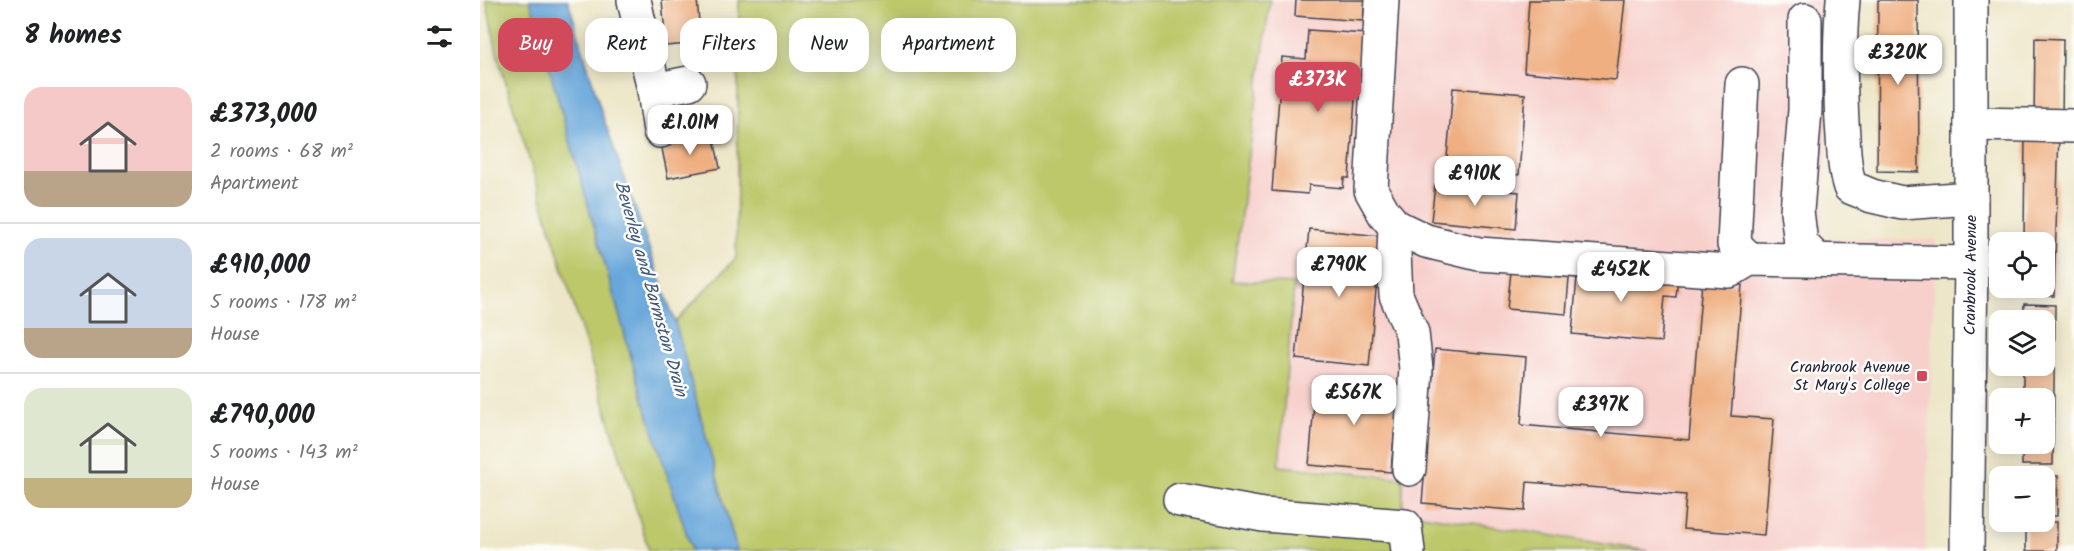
<!DOCTYPE html>
<meta charset="utf-8">
<style>
body{margin:0;font-family:Kalam,sans-serif;background:#f2f2f2;color:#202124;height:100vh;display:flex;flex-direction:column;font-size:22px;white-space:nowrap}
*{box-sizing:border-box;margin:0}
p{font-size:20px;color:#757577}
.icon{flex:none;width:33px;height:33px;fill:none;stroke:currentColor;stroke-width:2;stroke-linecap:round;stroke-linejoin:round}
.map{position:relative;flex:1;overflow:hidden}
.drawer{display:flex;flex-direction:column;background:#fff;width:480px}
.drawer>*{flex:none}
.hud{position:absolute;left:18px;top:18px;width:570px;height:54px;display:flex;gap:12px}
.tools{position:absolute;left:1509px;top:232px;display:grid;gap:12px}
.tools a{display:grid;place-items:center;width:66px;height:66px;border-radius:12px;background:#fff;box-shadow:0 3px 15px #0003;font-size:30px}
.price{position:absolute;translate:-50% -51px;padding:0 14px;border-radius:12px;background:#fff;color:#222;font-size:20px;line-height:39px;filter:drop-shadow(0 2px 3px #0008)}
.price::after{content:'';position:absolute;left:50%;top:36px;width:18px;height:14px;margin-left:-9px;background:inherit;clip-path:polygon(0 0,100% 0,50% 100%)}
.price.selected{background:#d1495b;color:#fff}
ul{padding:0;list-style:none}
li{display:flex;align-items:center;gap:18px;height:150px;padding:0 24px}
li+li{border-top:2px solid #e0e0e0}
li span{display:grid;place-items:center;flex:none;width:168px;height:120px;border-radius:18px;color:#555}
li>.icon{margin-inline-start:auto}
span .icon{width:72px;height:72px;fill:#fffc;stroke-width:1}
li b{font-size:26px}
h2{display:flex;justify-content:space-between;align-items:center;height:72px;padding:0 24px;font-size:26px}
.chip{padding:0 21px;border-radius:18px;background:#fff;box-shadow:0 3px 15px #0003;font-size:21px;line-height:54px}
.chip.selected{background:#d1495b;color:#fff}
main{display:flex;flex:1;min-height:0}
.map>svg:first-child{display:block}
.built{fill:#f7d0cc}
.green{fill:#bcc86a;stroke:#6f7552;stroke-width:1.5}
.water{fill:#69a7db;stroke:#46648b;stroke-width:1.5}
.building{fill:#efaf81}
.lines{fill:none;stroke-linecap:round;stroke-linejoin:round}
.minor-casing{stroke:#403f50;stroke-width:36}
.minor{stroke:#fff;stroke-width:33}
.poi-dot{fill:#d1495b;stroke:#fdfcf7;stroke-width:2}
.labels{text-anchor:middle;dominant-baseline:central;stroke-width:5;stroke-linejoin:round;paint-order:stroke}
.street-label{font-size:16px;fill:#22223b;stroke:#fdfcf7}
.poi-label{font-size:16px;fill:#22223b;stroke:#fdfcf7;text-anchor:end}
.water-label{font-size:18px;font-style:italic;fill:#3e577b;stroke:#fdfcf7}
</style>
<main>
<section class="drawer">
<h2>8 homes<svg class="icon" aria-label="filters" viewBox="0 0 24 24"><path d="M4 7h16M4 17h16"/><circle cx="9" cy="7" r="2"/><circle cx="15" cy="17" r="2"/></svg></h2>
<ul>
<li><span style="background:linear-gradient(#f6c9c9 70%,#b9a48a 0)"><svg class="icon" aria-label="home" viewBox="0 0 24 24"><path d="M3 11l9-7 9 7M6 9v11h12V9"/></svg></span><div><b>£373,000</b><p>2 rooms · 68 m²</p><p>Apartment</p></div></li>
<li><span style="background:linear-gradient(#c9d6e8 75%,#b9a48a 0)"><svg class="icon" aria-label="home" viewBox="0 0 24 24"><path d="M3 11l9-7 9 7M6 9v11h12V9"/></svg></span><div><b>£910,000</b><p>5 rooms · 178 m²</p><p>House</p></div></li>
<li><span style="background:linear-gradient(#dfe7d0 75%,#c2b280 0)"><svg class="icon" aria-label="home" viewBox="0 0 24 24"><path d="M3 11l9-7 9 7M6 9v11h12V9"/></svg></span><div><b>£790,000</b><p>5 rooms · 143 m²</p><p>House</p></div></li>
</ul>
</section>
<div class="map">
<svg width="1594" height="551" viewBox="0 0 1594 551">
<rect width="100%" height="100%" fill="#fdfcf7"/>
<filter id="ink" filterUnits="userSpaceOnUse"><feTurbulence type="fractalNoise" baseFrequency=".0167" numOctaves="2"/><feDisplacementMap in="SourceGraphic" scale="12" xChannelSelector="R" yChannelSelector="G"/><feConvolveMatrix kernelMatrix="1 2 1 2 8 2 1 2 1" color-interpolation-filters="sRGB"/></filter>
<filter id="wash" filterUnits="userSpaceOnUse"><feTurbulence type="fractalNoise" baseFrequency=".008" numOctaves="4" result="noise"/><feDisplacementMap in="SourceGraphic" scale="24" xChannelSelector="R" yChannelSelector="G"/><feGaussianBlur stdDeviation="1.35" result="paint"/><feColorMatrix in="noise" values="0 0 0 0 0 0 0 0 0 0 0 0 0 0 0 0 0 1.4 0 .05"/><feComposite in="paint" operator="in"/></filter>
<g filter="url(#wash)">
<rect width="100%" height="100%" fill="#ede6c8"/>
<!-- built -->
<path class="built" d="M790 0H1354L1342 239 1456 240 1445 551H1168L923 512 922 478 798 466 814 284 752 281Z"/>
<!-- green -->
<path class="green" d="M6 0H50L163 399 212 551H169L18 57Z
M259 0H790L752 281 814 284 799 466 923 478V512L1168 551H257L195 322 256 258Z"/>
<!-- water -->
<path class="water" d="M50 0H88L122 114 195 322 257 551H212L163 399Z"/>
<g id="blocks">
<!-- building -->
<path class="building" d="M182 0H217L221 43 186 46Z
M816 0H885L883 21 815 16Z
M1049 0H1145L1136 80 1044 72Z
M1398 0H1438L1439 172 1397 171Z
M828 30 887 34 883 75 877 74 869 178H864L863 188 829 185 828 194 792 191 802 57 826 59Z
M1555 38 1583 39 1582 121H1554Z
M973 88 1045 94 1039 175 966 169Z
M1545 131 1579 132 1574 296 1543 295V288H1564V243H1544Z
M233 134 240 168 188 178 181 144Z
M955 184 1039 192 1036 229 951 221Z
M829 229 901 236 889 366 816 359Z
M1032 262 1090 267 1086 314 1027 309Z
M1098 265 1198 277 1196 297 1185 296 1181 342 1092 334Z
M1222 282 1262 285 1251 416 1294 419 1284 535 1203 529 1206 495 1047 482 1045 511 942 503 955 349 1046 357 1041 425 1209 440Z
M1544 304 1575 305 1573 465H1542V444H1564V399H1543V366H1564V321H1543Z
M836 380 918 387 911 472 829 465Z
M1564 476H1578L1577 516H1564Z
M1546 522H1577V551H1546Z"/>
</g>
</g>
<g filter="url(#ink)">
<use href="#blocks" fill-opacity="0" stroke="#403f50" stroke-width="1.5"/>
<g class="lines">
<!-- minor casing -->
<g class="minor-casing">
<g id="minor">
<path d="M154 0 174 90 180 131"/>
<path d="M902 0 891 190 904 213 915 226 914 253 916 295 932 333 936 369 929 469"/>
<path d="M1363 0C1359 41 1360 82 1362 122 1364 144 1363 166 1370 187L1392 196 1422 203 1491 198"/>
<path d="M1325 20V110L1317 211 1321 244 1337 260"/>
<path d="M1262 84 1254 244 1269 259"/>
<path d="M174 90 209 83"/>
<path d="M1491 124 1594 126"/>
<path d="M915 226 946 241 999 254 1249 271 1269 259 1491 263"/>
<path d="M700 500 783 515 925 526 928 551"/>
<path id="s1" d="M1487 551 1491 263V0"/>
</g>
</g>
<!-- minor -->
<use href="#minor" class="minor"/>
</g>
</g>
<!-- markers -->
<rect class="poi-dot" x="1436" y="370" width="12" height="12" rx="3"/>
<g class="labels">
<!-- street labels -->
<g class="street-label">
<text stroke="none"><textPath href="#s1" startOffset="276">Cranbrook Avenue</textPath></text>
</g>
<!-- poi labels -->
<g class="poi-label">
<text x="1430" y="367">Cranbrook Avenue<tspan x="1430" dy="18">St Mary's College</tspan></text>
</g>
<!-- water labels -->
<g class="water-label">
<text transform="translate(170 289) rotate(74)">Beverley and Barmston Drain</text>
</g>
</g>
</svg>
<div class="tools">
<a><svg class="icon" aria-label="locate" viewBox="0 0 24 24"><circle cx="12" cy="12" r="6"/><path d="M12 2v4M12 18v4M2 12h4M18 12h4"/></svg></a>
<a><svg class="icon" aria-label="layers" viewBox="0 0 24 24"><path d="M12 4l9 5-9 5-9-5zM3 14l9 5 9-5"/></svg></a>
<a>+</a>
<a>−</a>
</div>
<b class="price" style="left:1418px;top:86px">£320K</b>
<b class="price selected" style="left:838px;top:113px">£373K</b>
<b class="price" style="left:210px;top:156px">£1.01M</b>
<b class="price" style="left:995px;top:207px">£910K</b>
<b class="price" style="left:859px;top:298px">£790K</b>
<b class="price" style="left:1141px;top:303px">£452K</b>
<b class="price" style="left:874px;top:426px">£567K</b>
<b class="price" style="left:1121px;top:438px">£397K</b>
<div class="hud">
<a class="chip selected">Buy</a>
<a class="chip">Rent</a>
<a class="chip">Filters</a>
<a class="chip">New</a>
<a class="chip">Apartment</a>
</div>
</div>
</main>
